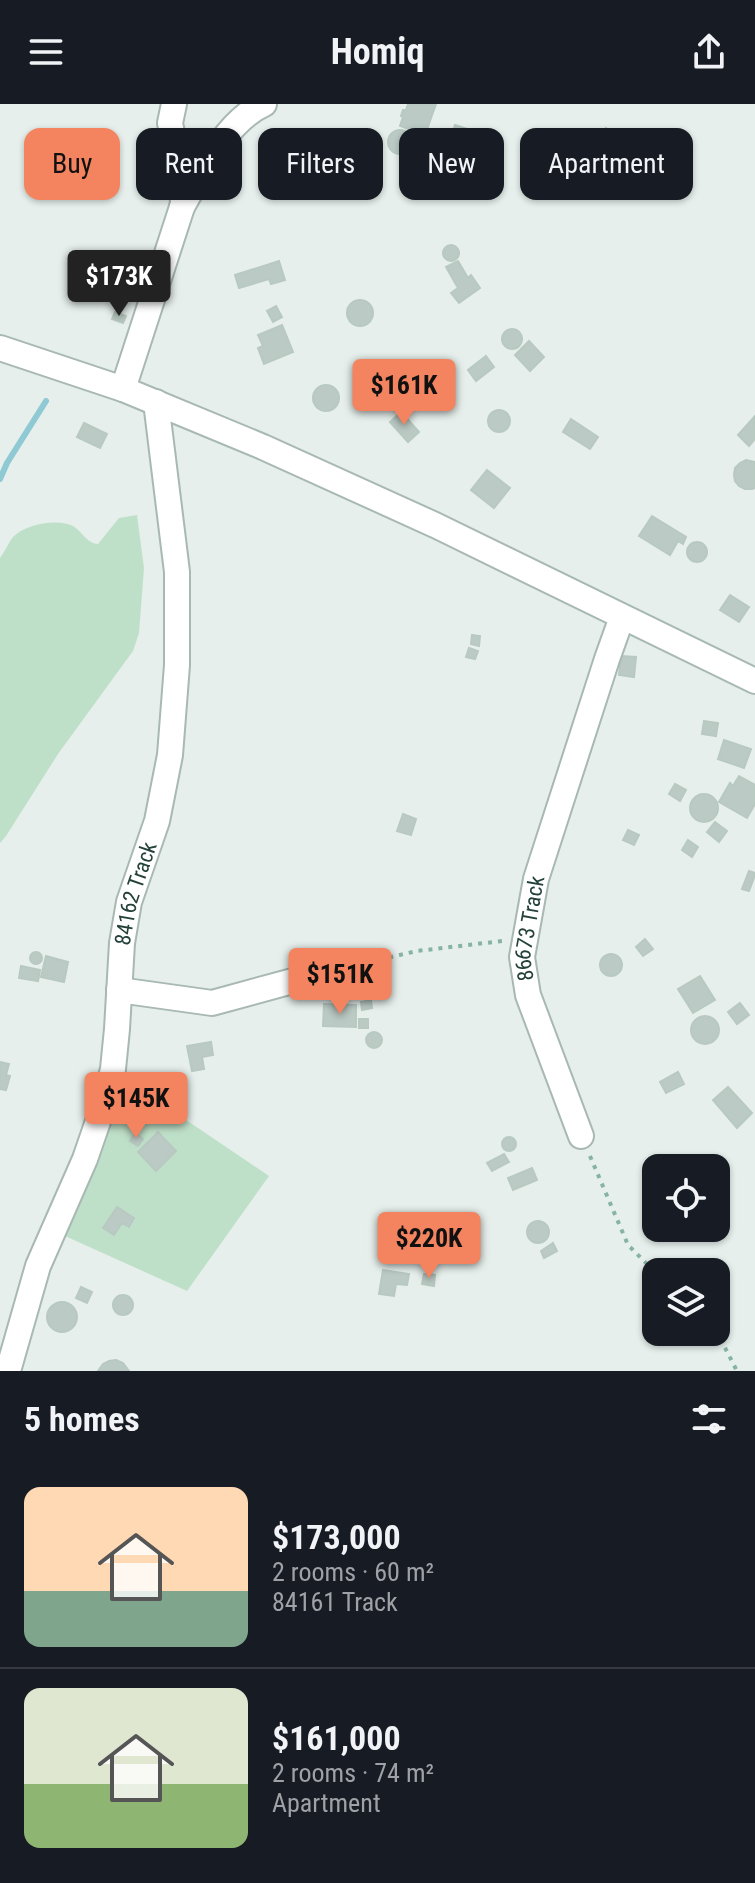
<!DOCTYPE html>
<meta charset="utf-8">
<style>
body{margin:0;font-family:"Roboto Condensed",sans-serif;background:#20242c;color:#f1f3f6;height:100vh;display:flex;flex-direction:column;font-size:30px;white-space:nowrap}
*{box-sizing:border-box;margin:0}
p{font-size:26px;color:#9ea1a6}
.icon{flex:none;width:44px;height:44px;fill:none;stroke:currentColor;stroke-width:2;stroke-linecap:round;stroke-linejoin:round}
.map{position:relative;height:1267px;overflow:hidden}
.details{display:flex;flex-direction:column;background:#171b24;flex:1}
.details>*{flex:none}
.banner{position:absolute;left:24px;top:24px;width:708px;height:72px;display:flex;gap:16px}
.controls{position:absolute;left:642px;top:1050px;display:grid;gap:16px}
.controls a{display:grid;place-items:center;width:88px;height:88px;border-radius:16px;background:#171b24;box-shadow:0 2px 6px #0004;font-size:40px}
.price{position:absolute;translate:-50% -68px;padding:0 18px;border-radius:8px;background:#f4845f;color:#111;font-size:26px;line-height:52px;filter:drop-shadow(0 2px 4px #0008)}
.price::after{content:'';position:absolute;left:50%;top:48px;width:24px;height:18px;margin-left:-12px;background:inherit;clip-path:polygon(0 0,100% 0,50% 100%)}
.price.selected{background:#222;color:#fff}
ul{padding:0;list-style:none}
li{display:flex;align-items:center;gap:24px;height:200px;padding:0 24px}
li+li{border-top:2px solid #363941}
li span{display:grid;place-items:center;flex:none;width:224px;height:160px;border-radius:16px;color:#555}
li>.icon{margin-inline-start:auto}
span .icon{width:96px;height:96px;fill:#fffc;stroke-width:1}
li b{font-size:34px}
h2{display:flex;justify-content:space-between;align-items:center;height:96px;padding:0 24px;font-size:34px}
.tag{padding:0 28px;border-radius:16px;background:#171b24;box-shadow:0 2px 6px #0004;font-size:28px;line-height:72px}
.tag.selected{background:#f4845f;color:#111}
header{display:flex;justify-content:space-between;align-items:center;height:104px;padding:0 24px;background:#171b24;font-size:36px;font-weight:700}
.map>svg:first-child{display:block}
.green{fill:#bfe0c8}
.lines{fill:none;stroke-linecap:round;stroke-linejoin:round}
.stream{stroke:#8ec9d4;stroke-width:6}
.building{fill:#bbcac4;stroke:#b8c9c2;stroke-width:2}
.street-casing{stroke:#a8b8b2;stroke-width:28}
.path{stroke:#86b3a5;stroke-width:4;stroke-dasharray:4 6;stroke-linecap:butt}
.street{stroke:#fff;stroke-width:24}
.labels{text-anchor:middle;dominant-baseline:central;stroke-width:7;stroke-linejoin:round;paint-order:stroke}
.street-label{font-size:22px;fill:#24423a;stroke:#f7fbf9}
</style>
<header><svg class="icon" aria-label="menu" viewBox="0 0 24 24"><path d="M4 6h16M4 12h16M4 18h16"/></svg>Homiq<svg class="icon" aria-label="share" viewBox="0 0 24 24"><path d="M12 15V3M7 8l5-5 5 5M5 13v7h14v-7"/></svg></header>
<div class="map">
<svg width="755" height="1267" viewBox="0 0 755 1267">
<rect width="100%" height="100%" fill="#e6efeb"/>
<!-- green -->
<path class="green" d="M137 411 144 464 139 529 133 547 58 650 6 732 0 739V454C5 448 8 439 13 433 25 420 58 414 73 422 83 428 86 439 98 440L119 414Z
M124 974 269 1072 187 1187 65 1132Z"/>
<g class="lines">
<!-- stream -->
<path class="stream" d="M0 375 7 359 46 297"/>
</g>
<!-- building -->
<path class="building" d="M408 0H436L425 31 400 22 403 13 401 12 403 6H406Z
M455 21 467 25 459 53 446 49Z
M606 24 633 44 614 69 587 50Z
M388 38a12 12 0 1 1 24 0a12 12 0 1 1-24 0Z
M365 42 372 43 371 53 364 51Z
M443 149a8 8 0 1 1 16 0a8 8 0 1 1-16 0Z
M279 157 285 176 271 180 269 175 239 184 235 171Z
M458 157 468 174 471 171 480 184 459 199 451 189 458 184 446 163Z
M347 209a13 13 0 1 1 26 0a13 13 0 1 1-26 0Z
M276 202 282 213 273 218 267 207Z
M115 208 126 212 123 219 112 215Z
M282 221 293 248 264 260 258 244 263 242 258 231Z
M502 235a10 10 0 1 1 20 0a10 10 0 1 1-20 0Z
M529 237 544 253 530 267 515 251Z
M486 252 494 263 476 277 468 266Z
M436 276 453 295 442 305 438 300 433 305 428 300 424 304 416 294Z
M313 294a13 13 0 1 1 26 0a13 13 0 1 1-26 0Z
M488 317a11 11 0 1 1 22 0a11 11 0 1 1-22 0Z
M401 308 419 328 408 338 390 318Z
M755 312V335L749 342 738 331Z
M571 315 598 333 590 345 563 328Z
M84 319 107 330 100 344 77 333Z
M746 356 755 358V384L752 385H745L739 382 735 377 734 371 735 364 740 359Z
M487 366 510 384 494 404 471 386Z
M652 412 686 433 683 440 678 437 670 451 639 432Z
M687 448a10 10 0 1 1 20 0a10 10 0 1 1-20 0Z
M730 491 749 503 739 518 720 506Z
M472 531 480 532 479 542 471 540Z
M469 544 478 547 475 555 466 553Z
M621 552 636 553 634 573 619 571Z
M704 617 718 619 716 632 702 630Z
M724 636 751 645 744 664 718 655Z
M739 672 755 681V700L747 714 719 698 730 679 733 682Z
M675 680 686 686 680 697 669 690Z
M690 704a14 14 0 1 1 28 0a14 14 0 1 1-28 0Z
M403 710 416 715 411 731 397 727Z
M715 718 727 727 719 738 707 728Z
M628 726 639 731 634 741 623 736Z
M688 736 698 743 692 753 682 746Z
M749 767 755 769V771L749 787 742 785Z
M645 835 653 845 643 852 636 843Z
M30 854a6 6 0 1 1 12 0a6 6 0 1 1-12 0Z
M600 861a11 11 0 1 1 22 0a11 11 0 1 1-22 0Z
M46 852 68 858 64 878 41 873Z
M21 862 40 866 38 877 19 874Z
M700 872 715 896 693 909 678 885Z
M371 896 372 904 362 906 361 898Z
M740 899 749 911 737 920 728 908Z
M324 900 356 901V923L323 922Z
M691 926a14 14 0 1 1 28 0a14 14 0 1 1-28 0Z
M359 915H368V924H359Z
M366 936a8 8 0 1 1 16 0a8 8 0 1 1-16 0Z
M211 938 213 951 202 953 204 965 192 967 187 942Z
M0 958 9 960 6 971 10 972 6 986 0 985Z
M678 968 684 980 666 989 660 978Z
M728 983 752 1009 737 1024 713 996Z
M158 1028 176 1047 156 1067 138 1048Z
M135 1029 143 1035 138 1042 130 1037Z
M502 1040a7 7 0 1 1 14 0a7 7 0 1 1-14 0Z
M504 1050 509 1058 492 1067 487 1059Z
M532 1064 537 1076 513 1086 508 1074Z
M117 1103 134 1114 129 1123 122 1119 114 1131 103 1124Z
M527 1128a11 11 0 1 1 22 0a11 11 0 1 1-22 0Z
M396 1130 416 1132 415 1144 395 1142Z
M553 1139 557 1147 544 1154 541 1147Z
M383 1166 409 1170 407 1181 396 1180 394 1192 379 1190Z
M424 1170 435 1171 434 1182 422 1180Z
M81 1183 92 1188 87 1199 76 1194Z
M113 1201a10 10 0 1 1 20 0a10 10 0 1 1-20 0Z
M47 1213a15 15 0 1 1 30 0a15 15 0 1 1-30 0Z
M116 1256 123 1259 129 1267H98L103 1260 109 1257Z"/>
<g class="lines">
<!-- street casing -->
<g class="street-casing">
<g id="street">
<path d="M182 103C202 68 226 17 264 0"/>
<path d="M0 244 123 285 263 343 435 421 755 577"/>
<path d="M123 285 183 100 182 79 170 19 174 0"/>
<path d="M119 886 212 899 300 875"/>
<path id="s1" d="M581 1032 528 891 522 853 536 775 607 555 622 513"/>
<path id="s2" d="M8 1267 38 1162 85 1055 105 997 113 965 117 925 122 839 129 798 157 717 170 651 177 561V468L156 298"/>
</g>
</g>
<!-- path -->
<path class="path" d="M321 869 417 847 502 837
M590 1052 628 1141 656 1169
M713 1228 721 1236 737 1267"/>
<!-- street -->
<use href="#street" class="street"/>
</g>
<g class="labels">
<!-- street labels -->
<g class="street-label">
<text stroke="none"><textPath href="#s2" startOffset="498">84162 Track</textPath></text>
<text stroke="none"><textPath href="#s1" startOffset="218">86673 Track</textPath></text>
</g>
</g>
</svg>
<div class="controls">
<a><svg class="icon" aria-label="locate" viewBox="0 0 24 24"><circle cx="12" cy="12" r="6"/><path d="M12 2v4M12 18v4M2 12h4M18 12h4"/></svg></a>
<a><svg class="icon" aria-label="layers" viewBox="0 0 24 24"><path d="M12 4l9 5-9 5-9-5zM3 14l9 5 9-5"/></svg></a>
</div>
<b class="price selected" style="left:119px;top:214px">$173K</b>
<b class="price" style="left:404px;top:323px">$161K</b>
<b class="price" style="left:340px;top:912px">$151K</b>
<b class="price" style="left:136px;top:1036px">$145K</b>
<b class="price" style="left:429px;top:1176px">$220K</b>
<div class="banner">
<a class="tag selected">Buy</a>
<a class="tag">Rent</a>
<a class="tag">Filters</a>
<a class="tag">New</a>
<a class="tag">Apartment</a>
</div>
</div>
<section class="details">
<h2>5 homes<svg class="icon" aria-label="filters" viewBox="0 0 24 24"><path d="M4 7h16M4 17h16"/><circle cx="9" cy="7" r="2"/><circle cx="15" cy="17" r="2"/></svg></h2>
<ul>
<li><span style="background:linear-gradient(#ffd9b3 65%,#7fa58c 0)"><svg class="icon" aria-label="home" viewBox="0 0 24 24"><path d="M3 11l9-7 9 7M6 9v11h12V9"/></svg></span><div><b>$173,000</b><p>2 rooms · 60 m²</p><p>84161 Track</p></div></li>
<li><span style="background:linear-gradient(#dfe7d0 60%,#8fb573 0)"><svg class="icon" aria-label="home" viewBox="0 0 24 24"><path d="M3 11l9-7 9 7M6 9v11h12V9"/></svg></span><div><b>$161,000</b><p>2 rooms · 74 m²</p><p>Apartment</p></div></li>
</ul>
</section>
